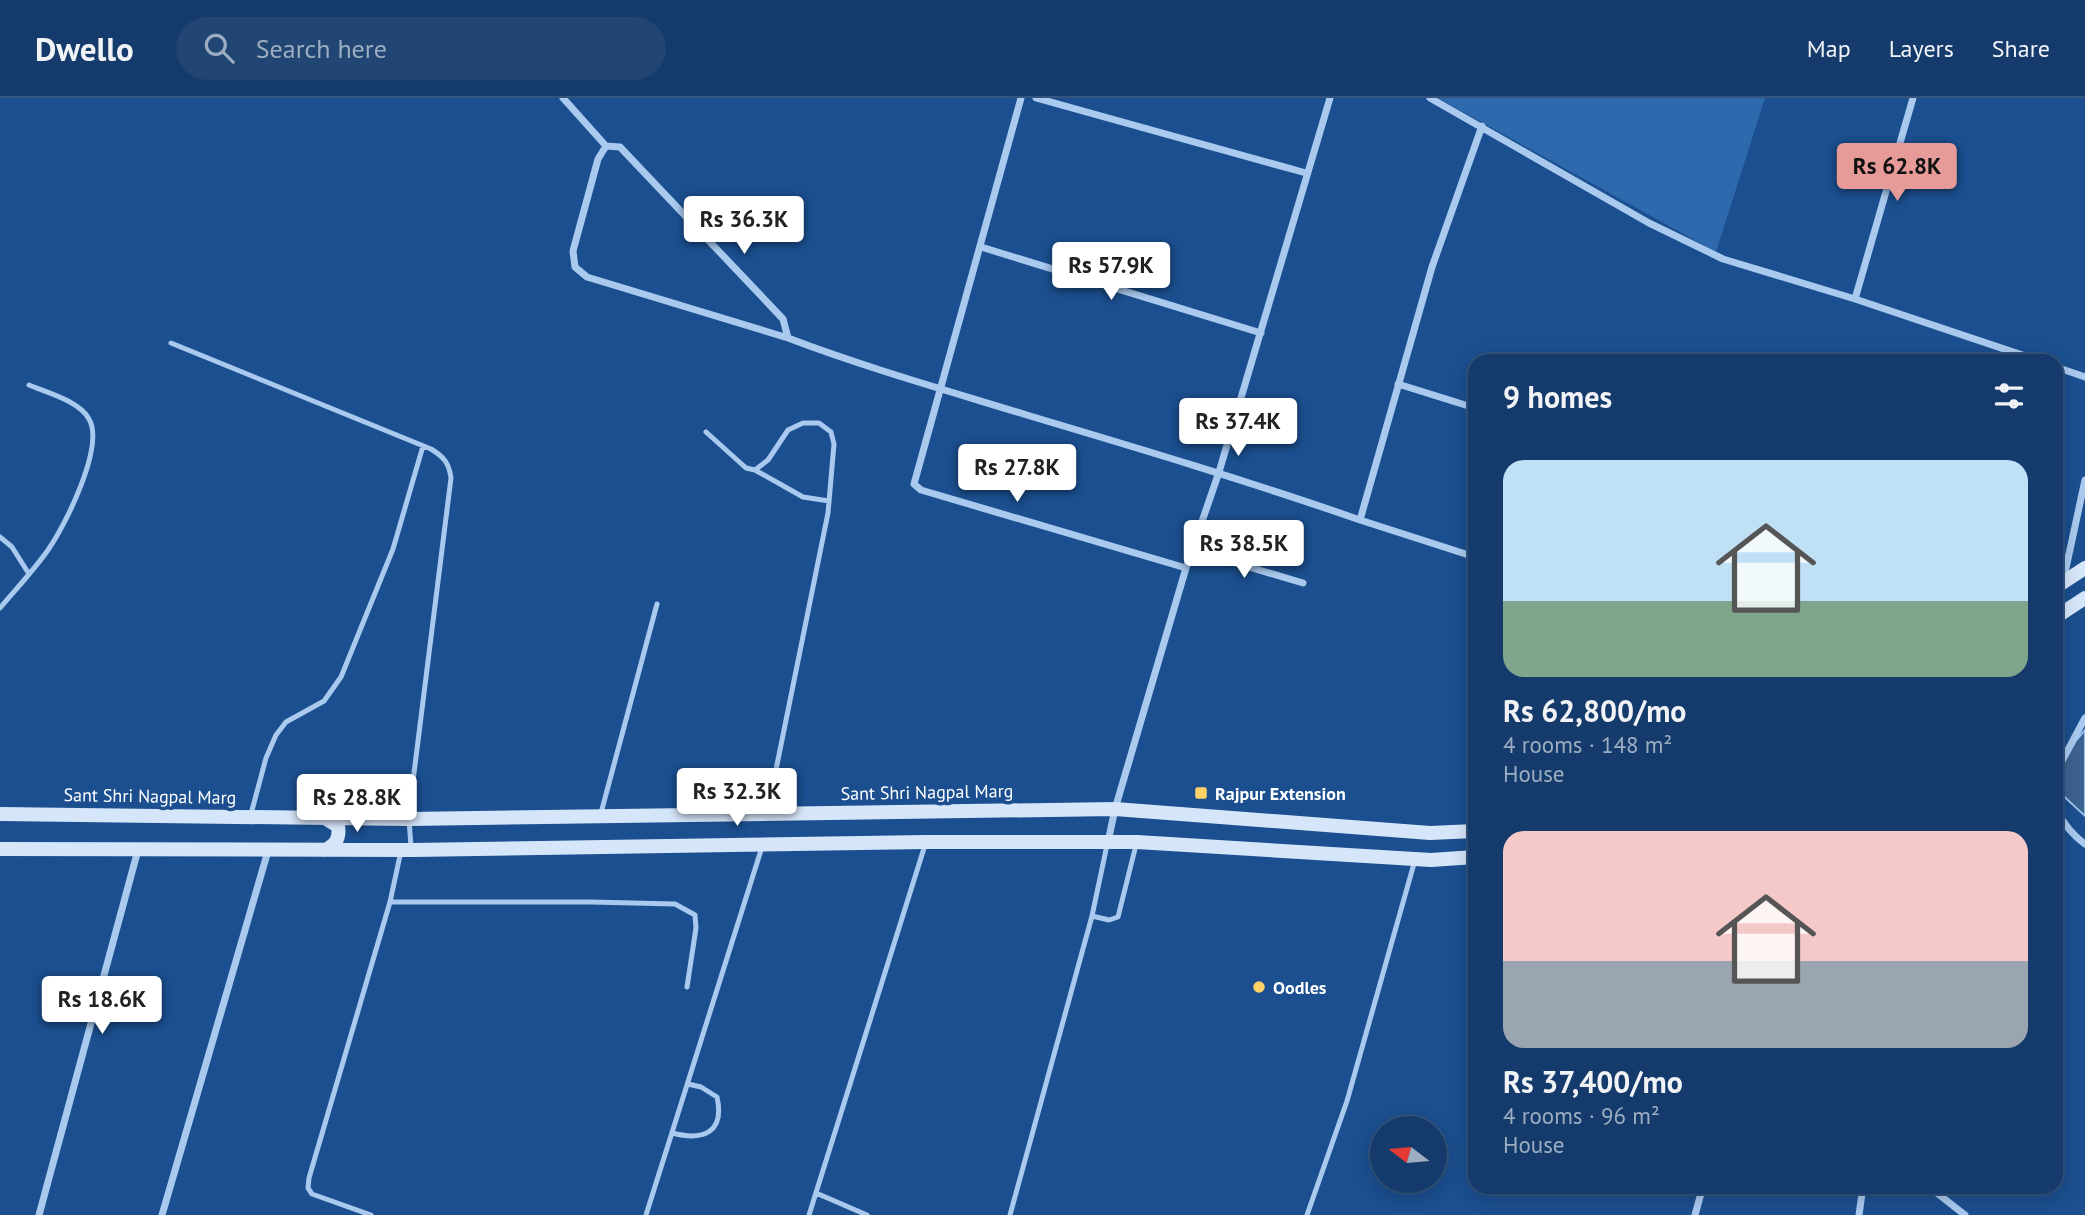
<!DOCTYPE html>
<meta charset="utf-8">
<style>
body{margin:0;font-family:"PT Sans",sans-serif;background:#214673;color:#f1f3f6;height:100vh;display:flex;flex-direction:column;font-size:26px;white-space:nowrap}
*{box-sizing:border-box;margin:0}
p{font-size:23px;color:#9dadc1}
.icon{flex:none;width:38px;height:38px;fill:none;stroke:currentColor;stroke-width:2;stroke-linecap:round;stroke-linejoin:round}
.map{position:relative;flex:1;overflow:hidden}
.details{position:absolute;left:1468px;top:256px;width:595px;height:840px;display:flex;flex-direction:column;background:#143b6b;border-radius:21px;box-shadow:0 4px 18px #0003,0 0 0 2px #33557e}
.details>*{flex:none}
.needle{width:46px;rotate:286deg}
.fabs{position:absolute;left:1370px;top:1018px;display:grid;gap:14px}
.fabs a{display:grid;place-items:center;width:77px;height:77px;border-radius:50%;background:#143b6b;box-shadow:0 4px 18px #0003,0 0 0 2px #33557e;font-size:35px}
.price{position:absolute;translate:-50% -60px;padding:0 16px;border-radius:7px;background:#fff;color:#222;font-size:23px;line-height:46px;filter:drop-shadow(0 2px 4px #0008)}
.price::after{content:'';position:absolute;left:50%;top:42px;width:21px;height:16px;margin-left:-10px;background:inherit;clip-path:polygon(0 0,100% 0,50% 100%)}
.price.current{background:#e69b98;color:#111}
ul{padding:0;list-style:none}
li{display:grid;align-content:center;gap:14px;height:371px;padding:0 35px}
li span{display:grid;place-items:center;height:217px;border-radius:21px;color:#555}
li>.icon{margin-inline-start:auto}
span .icon{width:126px;height:126px;fill:#fffc;stroke-width:1}
li b{font-size:30px}
h2{display:flex;justify-content:space-between;align-items:center;height:84px;padding:0 35px;font-size:30px}
header{display:flex;align-items:center;gap:42px;box-sizing:border-box;height:98px;padding:0 35px;background:#143b6b;border-bottom:2px solid #33557e}
header strong{font-size:33px}
nav{display:flex;gap:38px;margin-inline-start:auto;font-size:24px}
.search{width:490px;height:63px;background:#214673;display:flex;align-items:center;gap:18px;box-sizing:border-box;padding:0 24px;border-radius:38px;color:#9dadc1;font-size:26px}
.map>svg:first-child{display:block}
.green{fill:#2e69ad}
.water{fill:#3c6290;stroke:#9cc4f0;stroke-width:2}
.lines{fill:none;stroke-linecap:round;stroke-linejoin:round}
.lane{stroke:#a9c9ee;stroke-width:5}
.street{stroke:#a9c9ee;stroke-width:7}
.secondary{stroke:#d6e6fa;stroke-width:14}
.poi-dot{fill:#ffd166;stroke:#1b4f8f;stroke-width:2.5}
.labels{text-anchor:middle;dominant-baseline:central;stroke-width:7;stroke-linejoin:round;paint-order:stroke}
.street-label{font-size:18px;fill:#fff;stroke:#1b4f8f}
.poi-label{font-size:18px;font-weight:bold;fill:#fff;stroke:#1b4f8f;text-anchor:start}
</style>
<header>
<strong>Dwello</strong>
<div class="search"><svg class="icon" aria-label="search" viewBox="0 0 24 24"><circle cx="10" cy="10" r="6"/><path d="M15 15l6 6"/></svg>Search here</div>
<nav><a>Map</a><a>Layers</a><a>Share</a></nav>
</header>
<div class="map">
<svg width="2085" height="1117" viewBox="0 0 2085 1117">
<rect width="100%" height="100%" fill="#1b4f8f"/>
<!-- green -->
<path class="green" d="M1438 0H1765L1716 154Z"/>
<!-- water -->
<path class="water" d="M2085 632V718L2056 691V666Z"/>
<g class="lines">
<!-- lane -->
<path class="lane" d="M171 245 431 351C444 359 449 365 451 380L412 691 409 721 411 749
M706 334 746 370 755 372 768 362 788 332 803 325H819L831 334 834 346 828 415 767 716
M755 372 803 399 829 403
M0 439 12 449 29 476
M0 510C16 491 34 472 48 452 65 428 105 348 89 321 79 303 48 295 29 287
M601 715 657 506
M251 716 266 660 276 637 286 624 324 603 341 579 393 451 423 348
M390 804H591L675 806 695 817 696 830 687 889
M1092 818 1109 822 1118 819 1136 747
M672 1035C703 1043 725 1035 717 999L701 989 688 986
M816 1095 867 1117
M371 1117 312 1096 308 1090 309 1080 390 804 401 753
M646 1117 762 749
M809 1117 925 747
M1010 1117 1092 818 1107 747
M1307 1117 1347 1003 1415 762"/>
<!-- street -->
<path class="street" d="M563 0 606 48 620 49 783 221 788 240C867 270 949 293 1030 318 1141 351 1251 384 1360 422L1432 169 1482 28
M1021 0 914 386 921 392 1186 470
M1036 0 1306 75
M1430 0 1649 125 1723 161 1855 201 2037 262
M606 48 598 61 573 153 575 169 587 179 788 240
M981 149 1261 235
M1855 201 1913 0
M2056 269 2085 279
M1398 286 1475 310
M1360 422 1475 459
M1192 452 1303 485
M2063 484 2085 382
M2056 681 2061 665 2085 620
M2056 712C2064 726 2072 737 2085 746
M1108 744 1115 711 1186 470 1219 374 1330 0
M1928 1088 1965 1117
M39 1117 138 752
M162 1117 268 753
M1695 1117 1703 1088
M1859 1117 1863 1088"/>
<!-- secondary -->
<path class="secondary" d="M2056 489 2085 470
M2056 519 2085 500
M0 716 409 721 1115 711 1430 735 1475 733
M0 751 412 752 926 744H1137L1431 762 1475 759
M325 752C336 747 340 740 338 728L325 720"/>
</g>
<!-- markers -->
<g class="poi-dot">
<rect x="1194" y="688" width="14" height="14" rx="3.5"/>
<circle cx="1259" cy="889" r="7"/>
</g>
<g class="labels">
<!-- street labels -->
<g class="street-label">
<text transform="translate(927 694) rotate(-1)">Sant Shri Nagpal Marg</text>
<text transform="translate(150 698) rotate(1)">Sant Shri Nagpal Marg</text>
</g>
<!-- poi labels -->
<g class="poi-label">
<text x="1215" y="695">Rajpur Extension</text>
<text x="1273" y="889">Oodles</text>
</g>
</g>
</svg>
<div class="fabs">
<a><svg class="needle" viewBox="-14 -14 28 28"><path d="M0-13l5 13h-10z" fill="#e53935"/><path d="M0 13l5-13h-10z" fill="#9dadc1"/></svg></a>
</div>
<b class="price current" style="left:1897px;top:105px">Rs 62.8K</b>
<b class="price" style="left:744px;top:158px">Rs 36.3K</b>
<b class="price" style="left:1111px;top:204px">Rs 57.9K</b>
<b class="price" style="left:1238px;top:360px">Rs 37.4K</b>
<b class="price" style="left:1017px;top:406px">Rs 27.8K</b>
<b class="price" style="left:1244px;top:482px">Rs 38.5K</b>
<b class="price" style="left:737px;top:730px">Rs 32.3K</b>
<b class="price" style="left:357px;top:736px">Rs 28.8K</b>
<b class="price" style="left:102px;top:938px">Rs 18.6K</b>
<section class="details">
<h2>9 homes<svg class="icon" aria-label="filters" viewBox="0 0 24 24"><path d="M4 7h16M4 17h16"/><circle cx="9" cy="7" r="2"/><circle cx="15" cy="17" r="2"/></svg></h2>
<ul>
<li><span style="background:linear-gradient(#bfe0f5 65%,#7fa58c 0)"><svg class="icon" aria-label="home" viewBox="0 0 24 24"><path d="M3 11l9-7 9 7M6 9v11h12V9"/></svg></span><div><b>Rs 62,800/mo</b><p>4 rooms · 148 m²</p><p>House</p></div></li>
<li><span style="background:linear-gradient(#f6c9c9 60%,#9aa5b1 0)"><svg class="icon" aria-label="home" viewBox="0 0 24 24"><path d="M3 11l9-7 9 7M6 9v11h12V9"/></svg></span><div><b>Rs 37,400/mo</b><p>4 rooms · 96 m²</p><p>House</p></div></li>
</ul>
</section>
</div>
